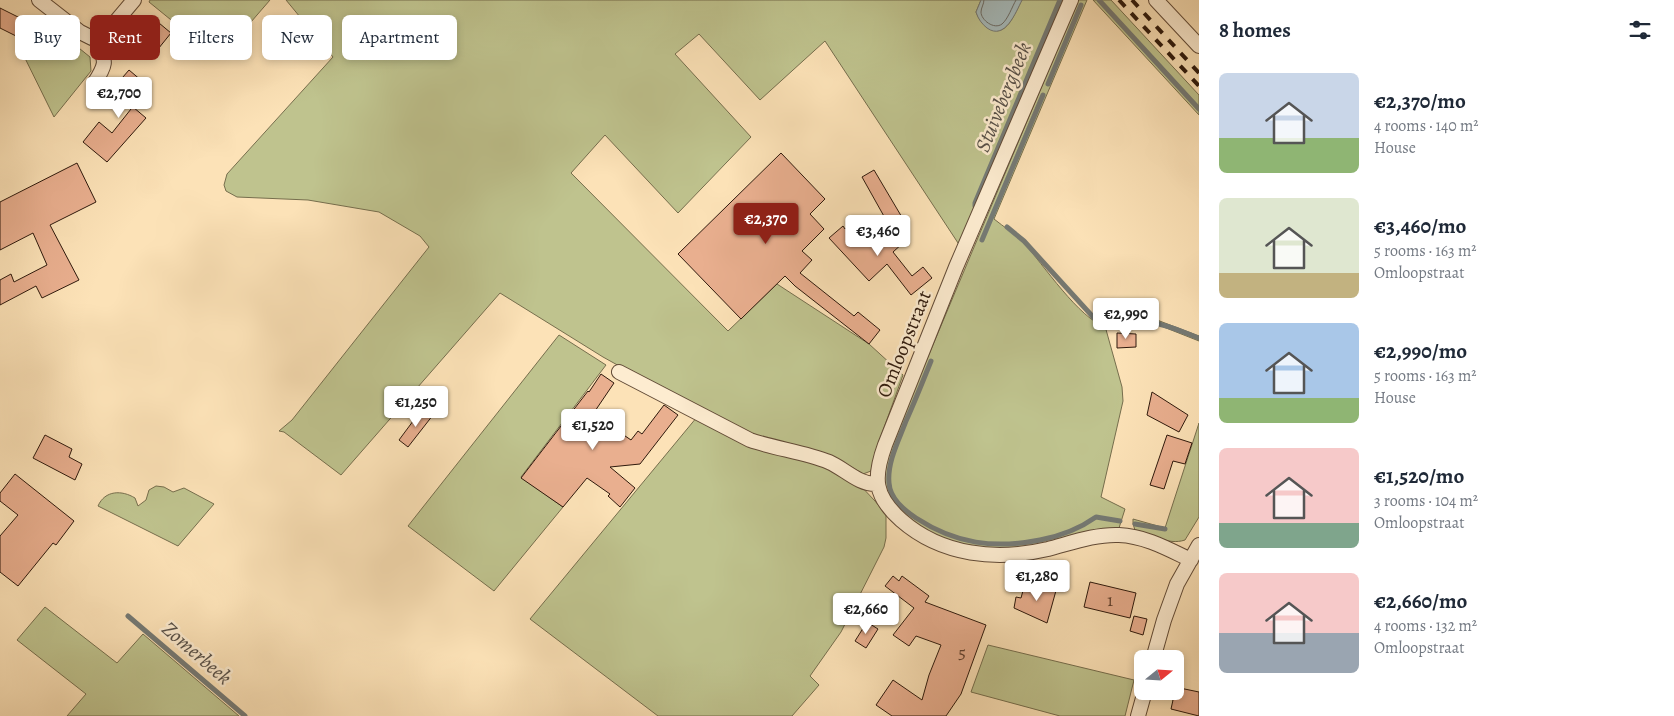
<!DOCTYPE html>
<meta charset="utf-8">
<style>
body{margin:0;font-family:Alegreya,serif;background:#f2f2f3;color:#1f2937;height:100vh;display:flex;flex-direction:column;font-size:19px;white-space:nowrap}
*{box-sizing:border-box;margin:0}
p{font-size:16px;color:#747a83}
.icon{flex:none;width:28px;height:28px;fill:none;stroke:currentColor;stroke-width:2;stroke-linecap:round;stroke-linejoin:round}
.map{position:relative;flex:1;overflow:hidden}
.panel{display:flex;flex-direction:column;background:#fff;width:475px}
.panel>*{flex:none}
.top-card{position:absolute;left:15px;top:15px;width:475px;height:45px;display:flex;gap:10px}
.needle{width:32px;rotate:72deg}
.tools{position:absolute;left:1134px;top:650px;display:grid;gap:10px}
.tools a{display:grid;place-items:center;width:50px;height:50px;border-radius:8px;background:#fff;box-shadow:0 2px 8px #0003;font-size:25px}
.price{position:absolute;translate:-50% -42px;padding:0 11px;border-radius:5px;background:#fff;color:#222;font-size:16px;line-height:32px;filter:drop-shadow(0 1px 2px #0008)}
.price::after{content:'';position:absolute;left:50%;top:30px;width:15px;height:11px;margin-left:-8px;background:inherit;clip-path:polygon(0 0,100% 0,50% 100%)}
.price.current{background:#8f2418;color:#fff}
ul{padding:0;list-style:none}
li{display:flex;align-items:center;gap:15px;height:125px;padding:0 20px}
li span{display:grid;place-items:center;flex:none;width:140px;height:100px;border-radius:8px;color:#555}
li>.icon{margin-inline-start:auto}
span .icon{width:60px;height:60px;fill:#fffc;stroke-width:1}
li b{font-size:21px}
h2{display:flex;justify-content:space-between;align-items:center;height:60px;padding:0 20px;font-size:21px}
.pill{padding:0 18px;border-radius:8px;background:#fff;box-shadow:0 2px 8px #0003;font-size:18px;line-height:45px}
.pill.current{background:#8f2418;color:#fff}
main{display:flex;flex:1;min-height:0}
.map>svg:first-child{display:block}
.green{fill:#bfc38e;stroke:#766e4d}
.water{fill:#a5babb;stroke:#757a75}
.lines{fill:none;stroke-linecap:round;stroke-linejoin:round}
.shore{stroke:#6a6a64;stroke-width:1}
.stream{stroke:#757a75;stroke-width:5}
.building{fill:#e9af8f;stroke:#2e190c}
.minor-casing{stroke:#624b37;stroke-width:16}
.minor{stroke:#fdecd0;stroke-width:14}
.rail{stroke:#2e190c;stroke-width:4;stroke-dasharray:9 9;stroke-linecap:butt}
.labels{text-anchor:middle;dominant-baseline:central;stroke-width:5;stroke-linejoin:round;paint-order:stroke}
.number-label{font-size:18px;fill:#5d3e2d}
.street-label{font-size:20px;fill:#2e190c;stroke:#fdecd0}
.water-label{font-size:21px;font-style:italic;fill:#585149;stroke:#fdecd0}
</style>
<main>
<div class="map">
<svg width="1199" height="716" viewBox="0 0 1199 716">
<rect width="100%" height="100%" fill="#fce2b7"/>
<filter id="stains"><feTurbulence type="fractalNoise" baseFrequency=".004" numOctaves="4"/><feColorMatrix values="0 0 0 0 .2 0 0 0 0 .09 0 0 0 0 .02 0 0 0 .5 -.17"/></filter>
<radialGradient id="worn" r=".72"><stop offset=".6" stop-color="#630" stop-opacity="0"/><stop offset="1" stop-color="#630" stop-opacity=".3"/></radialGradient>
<!-- green -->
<path class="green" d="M150 0H270L219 59 149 2Z
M286 0H981L976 12C979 20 982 22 988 27 1006 41 1015 12 1022 0H1064L960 246 825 41 760 100 699 34 675 54 751 137 678 213 605 135 571 173 728 331 777 284 869 344 903 375 876 450 871 471 863 474 850 466 831 458 756 438 693 407 603 357 500 293 341 475 284 432 279 431 292 420 429 247 420 236 379 212 308 200 237 197 226 191 224 185 227 174 333 57Z
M1078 0H1087L994 219C1004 227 1015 234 1024 243 1042 263 1081 321 1105 326L1109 321 1136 318 1157 320 1199 336V341L1156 324 1136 323 1105 326 1122 387 1123 401 1101 497 1125 509 1119 528 1101 530 1018 549 981 548 954 542 931 533 913 522 888 497 882 473 895 435Z
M1093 0H1111L1199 95V115Z
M43 19 90 57 91 71 54 117 19 46Z
M559 335 606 365 521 477 563 507 494 591 408 526Z
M697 417 818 461 858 483 875 501 886 515V538L884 547 841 632 810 676 819 685 792 716H658L530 619Z
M1199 423V517L1185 540C1167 546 1152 533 1135 530L1133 524V519L1165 528Z
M156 486 164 487 173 492 184 488 214 504 178 546 98 506C105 490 122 490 135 498L138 506 146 500 149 490Z
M45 607 117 663 143 634 239 716H67L86 694 17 640Z
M988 645 1134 680 1125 716H1060L971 692Z"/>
<!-- water -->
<path class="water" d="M981 0H1022C1016 12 1005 41 987 28 982 24 978 19 976 12Z"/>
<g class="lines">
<!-- shore -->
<path class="shore" d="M984 0C984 4 981 8 981 12 981 20 994 30 1002 24 1008 19 1012 7 1016 0"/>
<!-- stream -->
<path class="stream" d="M1099 0 1199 109
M1048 84 1081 5
M975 206V203L1060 0
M1007 227 1024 241 1094 318C1113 327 1134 320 1153 323 1169 325 1185 333 1199 338
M982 240 1043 95
M931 361C923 381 915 401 906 421 899 440 887 462 889 483 890 499 904 510 916 518 956 544 994 549 1040 540 1061 536 1079 529 1096 517L1120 521
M1135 524 1165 529
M128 616 245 716"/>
</g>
<!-- building -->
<path class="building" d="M0 8 24 20 16 36 0 28Z
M153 18 171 33 150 59 140 51 142 48 134 41Z
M129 70 149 87 133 107 146 118 107 162 83 142 99 122 112 133 131 109 110 92Z
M781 153 825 199 810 214 824 229 802 251 812 260 800 273 854 316 858 312 880 330 869 344 795 286 785 276 741 319 678 254Z
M77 163 96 202 50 225 79 280 42 298 36 286 0 305V280L11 274 14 282 47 265 33 233 0 250V202Z
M874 170 903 219 890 227 862 177Z
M849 225 870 245 889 227 903 243 893 252 912 276 923 267 932 278 911 295 887 264 869 281 829 238 843 226 845 229Z
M1117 333 1136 334V347L1117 348Z
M601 374 614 383 593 414 631 440 638 431 642 434 664 405 678 415 640 464 610 467 635 488 620 507 608 496 610 494 587 478 563 507 521 478 588 391 589 392Z
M1152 392 1188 415 1179 432 1147 415Z
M422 409 433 415 408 447 399 440Z
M45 435 72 449 69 457 82 464 75 480 33 458Z
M1167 435 1192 443 1185 464 1173 461 1164 489 1150 485Z
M15 474 74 521 56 545 53 543 18 586 0 572V536L18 515 0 501V493Z
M893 576 899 581 902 576 929 596 925 602 986 625 961 694 946 716H892L876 705 893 680 922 700 929 675 941 645 916 636 909 646 893 635 914 608 885 586Z
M1090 582 1136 593 1130 618 1084 607Z
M1042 583 1057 587 1047 623 1014 608 1016 597 1021 598 1024 587 1040 591Z
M1134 616 1147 619 1143 635 1130 631Z
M867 622 878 629 866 648 855 641Z
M1175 687 1199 692V716L1171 709 1173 700 1171 699 1173 691H1175Z"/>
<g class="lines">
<!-- minor casing -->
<g class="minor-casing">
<path id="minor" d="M39 0 80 32 92 38 101 37 107 32 134 0
M1071 0 956 267 885 445C873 478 874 496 901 520 942 556 997 561 1048 549 1071 543 1095 534 1119 535 1145 536 1168 549 1191 560
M1156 0 1199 46
M95 82C109 60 104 61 97 38
M619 372 750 440C776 449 805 452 829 462 845 469 859 485 877 484
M1153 659 1164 620 1177 584 1199 545
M1138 716 1145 691"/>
</g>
<!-- minor -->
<use href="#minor" class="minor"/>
<!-- rail -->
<path class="rail" d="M1119 0 1199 86
M1132 0 1199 73"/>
</g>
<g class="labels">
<!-- number labels -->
<g class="number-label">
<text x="1110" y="600">1</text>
<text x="962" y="652">5</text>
</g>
<!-- street labels -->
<g class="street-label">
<text transform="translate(904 344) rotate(-68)">Omloopstraat</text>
</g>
<!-- water labels -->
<g class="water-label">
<text transform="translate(1003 97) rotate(-68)">Stuivebergbeek</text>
<text transform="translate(197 653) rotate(41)">Zomerbeek</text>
</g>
</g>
<rect width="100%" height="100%" filter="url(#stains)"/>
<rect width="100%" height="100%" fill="url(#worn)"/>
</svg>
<div class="tools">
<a><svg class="needle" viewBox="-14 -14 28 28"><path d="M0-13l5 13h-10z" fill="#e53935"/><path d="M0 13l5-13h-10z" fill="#747a83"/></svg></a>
</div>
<b class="price" style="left:119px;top:119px">€2,700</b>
<b class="price current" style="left:766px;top:245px">€2,370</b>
<b class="price" style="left:878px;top:257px">€3,460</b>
<b class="price" style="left:1126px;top:340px">€2,990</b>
<b class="price" style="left:416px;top:428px">€1,250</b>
<b class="price" style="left:593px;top:451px">€1,520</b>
<b class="price" style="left:1037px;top:602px">€1,280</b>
<b class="price" style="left:866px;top:635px">€2,660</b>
<div class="top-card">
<a class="pill">Buy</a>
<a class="pill current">Rent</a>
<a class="pill">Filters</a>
<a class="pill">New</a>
<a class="pill">Apartment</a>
</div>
</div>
<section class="panel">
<h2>8 homes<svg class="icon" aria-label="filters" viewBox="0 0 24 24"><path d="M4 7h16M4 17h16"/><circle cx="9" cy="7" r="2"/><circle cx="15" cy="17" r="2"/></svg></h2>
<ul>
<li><span style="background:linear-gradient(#c9d6e8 65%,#8fb573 0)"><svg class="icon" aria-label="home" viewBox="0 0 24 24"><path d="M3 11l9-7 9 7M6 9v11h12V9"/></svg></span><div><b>€2,370/mo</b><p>4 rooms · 140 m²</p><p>House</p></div></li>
<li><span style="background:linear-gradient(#dfe7d0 75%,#c2b280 0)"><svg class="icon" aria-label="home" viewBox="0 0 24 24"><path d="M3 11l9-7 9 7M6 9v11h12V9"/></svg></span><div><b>€3,460/mo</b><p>5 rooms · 163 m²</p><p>Omloopstraat</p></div></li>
<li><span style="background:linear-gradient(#a9c7e8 75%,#8fb573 0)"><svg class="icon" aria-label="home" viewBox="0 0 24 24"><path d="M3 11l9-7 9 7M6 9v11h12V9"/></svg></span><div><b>€2,990/mo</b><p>5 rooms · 163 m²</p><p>House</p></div></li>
<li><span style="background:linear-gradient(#f6c9c9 75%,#7fa58c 0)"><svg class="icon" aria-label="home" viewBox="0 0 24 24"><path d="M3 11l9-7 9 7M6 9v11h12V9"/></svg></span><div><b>€1,520/mo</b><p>3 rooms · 104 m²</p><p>Omloopstraat</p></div></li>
<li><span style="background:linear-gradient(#f6c9c9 60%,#9aa5b1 0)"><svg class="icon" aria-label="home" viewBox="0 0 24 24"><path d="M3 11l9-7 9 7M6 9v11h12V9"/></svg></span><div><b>€2,660/mo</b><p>4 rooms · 132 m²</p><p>Omloopstraat</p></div></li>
</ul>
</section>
</main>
